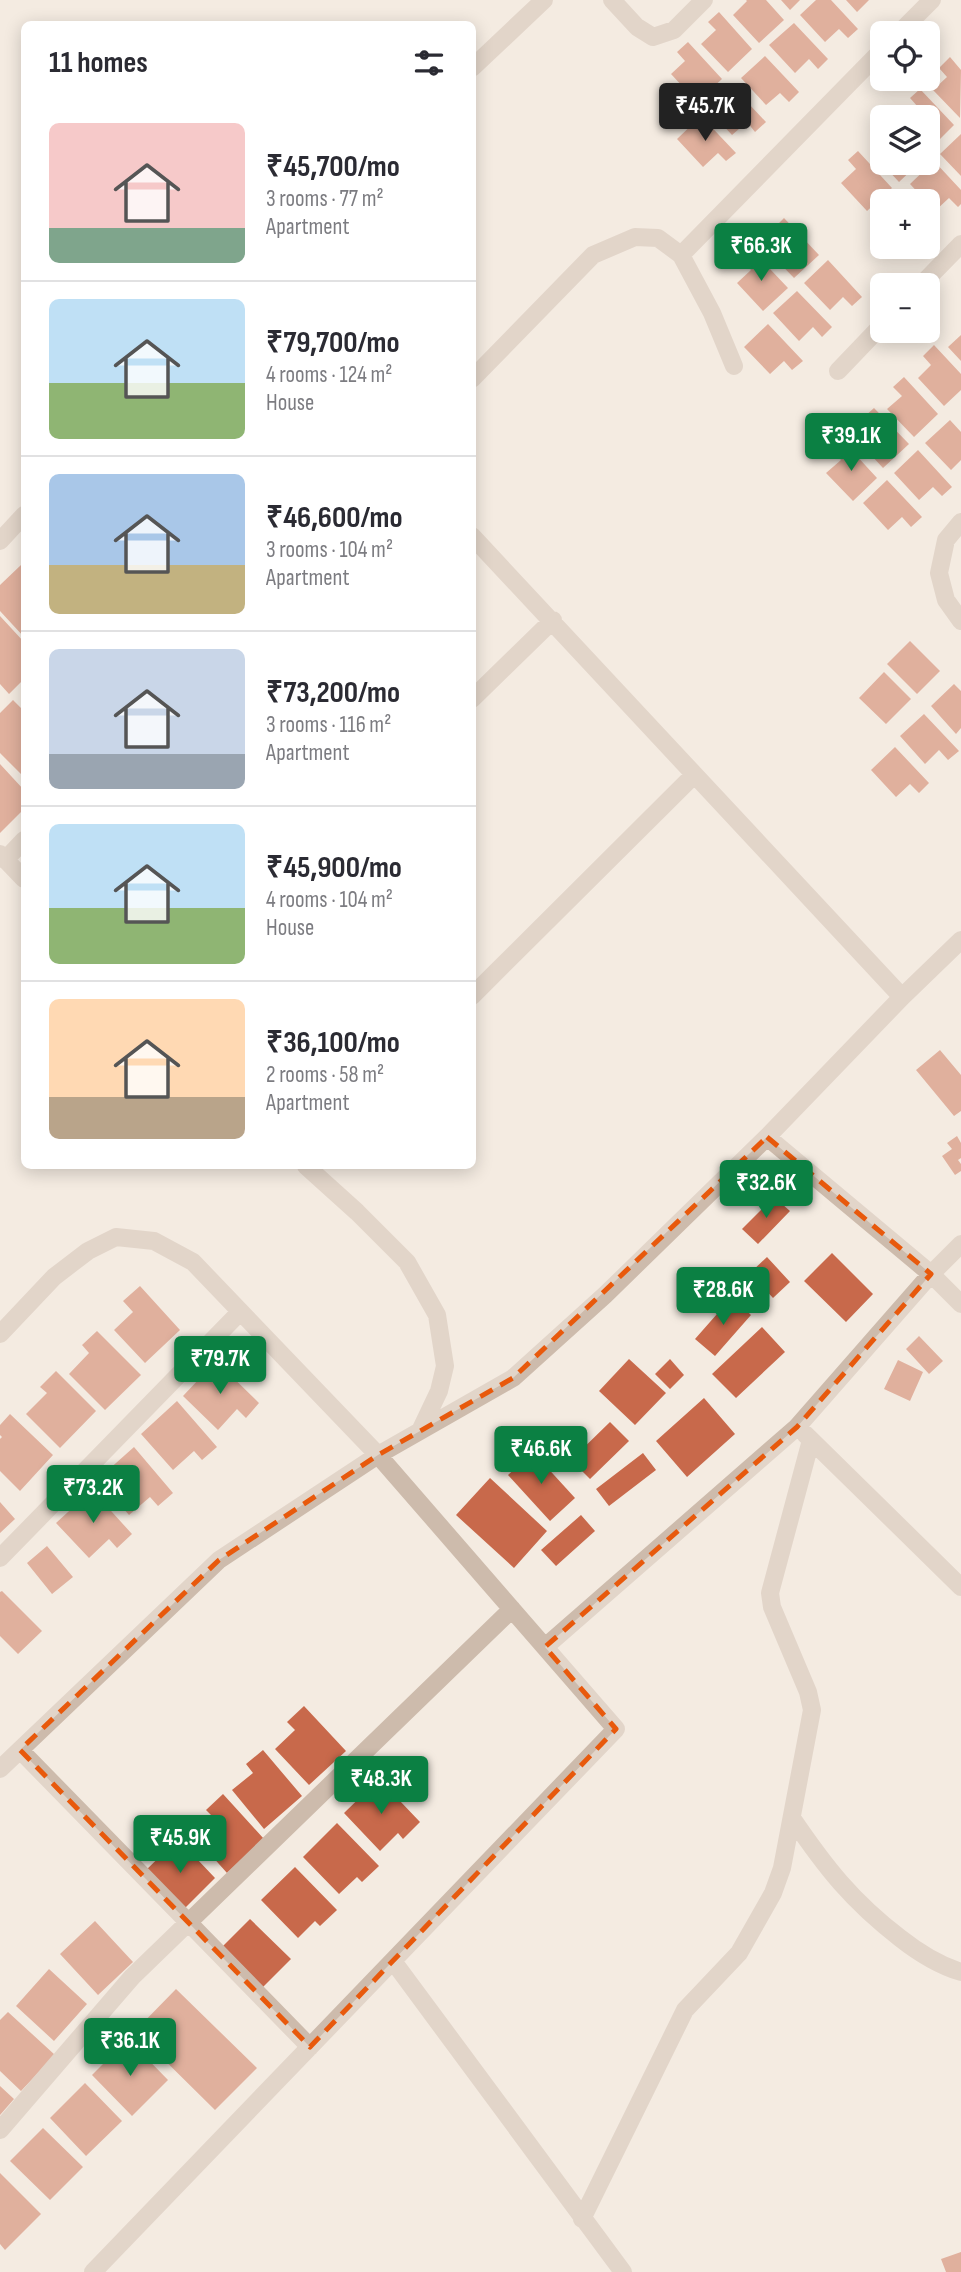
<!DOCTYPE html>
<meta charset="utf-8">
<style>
body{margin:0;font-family:"Sofia Sans Condensed",sans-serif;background:#f7f7f7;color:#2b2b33;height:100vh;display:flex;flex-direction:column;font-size:26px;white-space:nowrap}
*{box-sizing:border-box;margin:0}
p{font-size:23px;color:#7c7c81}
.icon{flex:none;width:38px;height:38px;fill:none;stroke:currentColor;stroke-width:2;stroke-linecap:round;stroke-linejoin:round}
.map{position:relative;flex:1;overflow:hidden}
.drawer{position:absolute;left:21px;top:21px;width:455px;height:1148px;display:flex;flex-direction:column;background:#fff;border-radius:10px;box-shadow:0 4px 18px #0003}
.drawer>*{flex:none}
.tools{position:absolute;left:870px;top:21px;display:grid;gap:14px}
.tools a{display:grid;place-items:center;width:70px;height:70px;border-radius:10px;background:#fff;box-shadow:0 4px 18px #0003;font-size:35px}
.price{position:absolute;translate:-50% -60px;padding:0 16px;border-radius:7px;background:#0b8043;color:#fff;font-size:23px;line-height:46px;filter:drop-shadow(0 2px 4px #0008)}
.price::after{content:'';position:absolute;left:50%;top:42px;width:21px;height:16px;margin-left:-10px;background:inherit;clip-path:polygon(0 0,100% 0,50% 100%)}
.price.on{background:#222;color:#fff}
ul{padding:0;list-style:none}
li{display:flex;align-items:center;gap:21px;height:175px;padding:0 28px}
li+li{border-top:2px solid #e1e1e2}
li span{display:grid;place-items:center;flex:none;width:196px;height:140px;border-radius:10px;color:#555}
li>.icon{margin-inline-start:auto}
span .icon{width:84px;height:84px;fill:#fffc;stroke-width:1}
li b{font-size:30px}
h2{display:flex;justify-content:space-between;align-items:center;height:84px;padding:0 28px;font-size:30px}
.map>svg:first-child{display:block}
.building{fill:#c8694b}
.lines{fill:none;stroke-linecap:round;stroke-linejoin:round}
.minor{stroke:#cdbbac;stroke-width:18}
.marked{fill:none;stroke:#e8590c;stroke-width:5;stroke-dasharray:14 9;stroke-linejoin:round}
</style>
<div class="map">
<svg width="961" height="2272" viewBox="0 0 961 2272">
<rect width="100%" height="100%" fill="#f4ebe1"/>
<!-- building -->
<path class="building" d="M746 0H766L784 20 759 43 733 15 747 1Z
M781 0H800L790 10Z
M816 0H831L858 29 848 38 839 29 825 42 800 15Z
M846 0H869L857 12Z
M719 12 752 49 728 72 701 44 716 30 708 22Z
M794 23 828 59 818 69 809 59 795 73 769 45Z
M688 42 722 79 697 102 671 74 685 61 677 52Z
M765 56 799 92 789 102 780 93 766 105 741 78Z
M950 57 961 70 960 118 933 90 947 77 939 68Z
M732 86 766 122 755 132 747 122 732 135 707 108Z
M920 89 954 125 930 149 928 146V117H906L918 107 910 98Z
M701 116 736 153 726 161 718 153 703 167 677 139Z
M961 134V176L940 154Z
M882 145V163H919L899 182 873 154Z
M858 151 892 188 867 211 841 183 856 169 848 160Z
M934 161 961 190V204L958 207 949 198 935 211 910 184Z
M784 218 819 255 794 278 767 250 782 236 774 228Z
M928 219 939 231 928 242Z
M753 251 788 288 763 311 737 283 751 270 743 261Z
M828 260 862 297 852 306 843 297 830 310 804 283Z
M797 291 832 327 822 337 813 327 799 341 773 313Z
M768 324 803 361 792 370 784 361 770 374 744 347Z
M961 335V361L948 347Z
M934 345 961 374V390L944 406 918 378 931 365 923 356Z
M904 377 938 414 914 437 887 409 902 396 893 387Z
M874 408 909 444 883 468 857 440 872 426 864 417Z
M950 420 961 432V460L951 470 925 443Z
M843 441 877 478 853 501 826 473 841 460 833 451Z
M918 450 952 487 942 496 933 487 919 500 894 473Z
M887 480 922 517 911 527 902 517 888 530 863 503Z
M21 565 24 569V637L0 611V585Z
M0 616 24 642V679L9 694 0 684Z
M910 641 940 671 917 694 887 664Z
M884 672 911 699 886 724 859 698Z
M954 684 961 691V728L956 734 931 706Z
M13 700 24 711V777L0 753V713Z
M924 714 959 751 948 760 939 750 925 764 900 736Z
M895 747 929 783 919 793 910 784 896 797 871 770Z
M0 764 24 790V809L0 833Z
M940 1050 961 1075V1111L954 1116 916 1070Z
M957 1136 961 1143V1158L958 1160 961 1164V1171L955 1175 942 1156 952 1149 947 1143Z
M774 1197 790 1211 758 1244 742 1229Z
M832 1253 873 1294 846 1322 804 1281Z
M767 1257 790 1282 773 1298 750 1273Z
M140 1286 180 1330 145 1363 114 1330 133 1312 123 1301Z
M732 1297 751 1315 715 1356 695 1339Z
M762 1327 785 1352 736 1398 712 1374Z
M97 1331 141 1375 105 1410 69 1374 89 1353 82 1345Z
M919 1336 943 1361 929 1374 906 1349Z
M629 1359 666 1393 635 1425 599 1391Z
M670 1359 684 1375 670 1389 655 1374Z
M898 1360 923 1372 910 1401 884 1389Z
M216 1361 259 1403 246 1418 237 1409 218 1430 183 1396Z
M56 1371 96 1411 60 1448 26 1414 47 1393 40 1387Z
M704 1398 735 1434 687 1477 656 1441Z
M177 1401 217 1447 202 1460 194 1451 173 1470 141 1434Z
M10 1414 53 1455 20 1491 0 1471V1439L2 1437 0 1435V1425Z
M610 1422 629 1441 590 1479 571 1460Z
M134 1447 173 1493 158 1506 150 1497 129 1515 98 1479Z
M533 1452 575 1498 550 1521 508 1475Z
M643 1453 656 1470 609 1506 596 1489Z
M490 1478 547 1531 514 1568 456 1515Z
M92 1490 132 1534 117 1548 109 1539 89 1558 56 1523Z
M0 1502 15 1519 0 1533Z
M581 1515 595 1531 556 1566 541 1550Z
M47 1546 73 1577 52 1594 27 1563Z
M2 1591 42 1631 18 1654 0 1636V1592Z
M304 1706 346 1751 309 1785 275 1749 295 1730 287 1722Z
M263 1750 302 1796 264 1829 232 1790 253 1773 246 1764Z
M379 1779 420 1822 403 1839 398 1833 380 1851 344 1813Z
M223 1794 264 1839 227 1873 194 1836 214 1818 206 1810Z
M337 1823 379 1866 362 1882 357 1877 339 1894 303 1857Z
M178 1839 215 1878 182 1911 144 1872Z
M295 1867 337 1910 320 1926 315 1921 298 1938 261 1900Z
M250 1919 291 1959 263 1987 223 1946Z
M95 1921 133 1962 98 1995 60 1954Z
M49 1969 87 2004 54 2041 16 2006Z
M176 1989 257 2068 215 2110 135 2031Z
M8 2012 55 2055 21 2091 0 2071V2020Z
M128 2039 168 2080 132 2116 92 2075Z
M85 2083 122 2121 86 2156 50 2118Z
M0 2086 14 2099 0 2115Z
M43 2128 83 2167 50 2200 10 2161Z
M0 2173 41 2214 5 2250 0 2244Z
M961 2252V2272H946L941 2259Z"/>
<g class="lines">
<!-- minor -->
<path class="minor" d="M612 0 637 27 653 37 674 30 704 0
M899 33 932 0
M472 68 544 0
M681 255 882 50
M921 285 961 244
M838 371 882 325
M472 379 593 255 635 237 658 238 681 255 712 313 734 366
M961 522 946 540 939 573 946 600 961 621
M472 536 902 997
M0 541 24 515
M472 699 553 620
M0 854 24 879
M5 860 24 840
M472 996 694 775
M767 1137 931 1274 961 1304
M306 1166 357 1212 407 1262 437 1315 445 1366 439 1391 420 1431
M0 1334 54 1277 88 1251 116 1237 154 1241 193 1262 378 1455 616 1729 93 2272
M805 1434 961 1587
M0 1558 240 1312
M545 1647 797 1427 931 1274 961 1244
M20 1750 310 2047
M0 1769 219 1560 378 1455 513 1378 605 1295 767 1137 902 997 961 940
M792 1818C826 1868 852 1901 900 1938 919 1953 938 1965 961 1972
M393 1961 623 2272
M0 2130 132 1977 512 1609
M582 2219 685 2010 739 1953 773 1893 782 1868 812 1710 808 1692 772 1607 770 1593 811 1440"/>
</g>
<!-- marked area -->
<path d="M0 0H961V2272H0ZM767 1137 931 1274 797 1427 545 1647 616 1729 310 2047 20 1750 219 1560 378 1455 513 1378Z" fill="#f4ebe1" fill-opacity=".55" fill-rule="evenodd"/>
<path class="marked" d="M767 1137 931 1274 797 1427 545 1647 616 1729 310 2047 20 1750 219 1560 378 1455 513 1378Z"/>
</svg>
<div class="tools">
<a><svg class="icon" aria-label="locate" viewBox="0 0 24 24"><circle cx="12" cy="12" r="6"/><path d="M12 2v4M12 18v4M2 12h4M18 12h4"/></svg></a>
<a><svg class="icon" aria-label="layers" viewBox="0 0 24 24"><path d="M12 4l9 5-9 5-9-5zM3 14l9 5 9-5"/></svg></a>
<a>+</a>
<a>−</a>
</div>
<b class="price on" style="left:705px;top:143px">₹45.7K</b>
<b class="price" style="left:761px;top:283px">₹66.3K</b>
<b class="price" style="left:851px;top:473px">₹39.1K</b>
<b class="price" style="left:766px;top:1220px">₹32.6K</b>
<b class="price" style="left:723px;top:1327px">₹28.6K</b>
<b class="price" style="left:220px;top:1396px">₹79.7K</b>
<b class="price" style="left:541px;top:1486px">₹46.6K</b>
<b class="price" style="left:93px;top:1525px">₹73.2K</b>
<b class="price" style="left:381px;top:1816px">₹48.3K</b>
<b class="price" style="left:180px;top:1875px">₹45.9K</b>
<b class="price" style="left:130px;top:2078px">₹36.1K</b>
<section class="drawer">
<h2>11 homes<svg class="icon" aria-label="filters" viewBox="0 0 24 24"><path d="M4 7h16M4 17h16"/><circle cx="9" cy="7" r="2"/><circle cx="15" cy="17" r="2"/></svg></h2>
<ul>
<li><span style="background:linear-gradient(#f6c9c9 75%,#7fa58c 0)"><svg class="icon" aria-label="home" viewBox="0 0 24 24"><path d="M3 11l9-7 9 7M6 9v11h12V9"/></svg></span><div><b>₹45,700/mo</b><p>3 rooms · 77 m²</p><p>Apartment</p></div></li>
<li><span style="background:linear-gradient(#bfe0f5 60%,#8fb573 0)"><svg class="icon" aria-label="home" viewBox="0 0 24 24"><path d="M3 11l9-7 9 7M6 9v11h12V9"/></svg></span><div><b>₹79,700/mo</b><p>4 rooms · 124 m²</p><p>House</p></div></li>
<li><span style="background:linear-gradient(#a9c7e8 65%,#c2b280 0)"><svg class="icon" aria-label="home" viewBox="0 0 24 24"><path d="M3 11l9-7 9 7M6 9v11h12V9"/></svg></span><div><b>₹46,600/mo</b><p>3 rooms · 104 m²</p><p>Apartment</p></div></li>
<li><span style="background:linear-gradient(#c9d6e8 75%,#9aa5b1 0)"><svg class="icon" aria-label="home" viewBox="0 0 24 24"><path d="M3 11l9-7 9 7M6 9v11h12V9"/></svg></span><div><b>₹73,200/mo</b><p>3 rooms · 116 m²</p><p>Apartment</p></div></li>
<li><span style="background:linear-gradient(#bfe0f5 60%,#8fb573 0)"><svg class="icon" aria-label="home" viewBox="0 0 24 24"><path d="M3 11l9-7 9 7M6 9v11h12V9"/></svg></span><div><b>₹45,900/mo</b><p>4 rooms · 104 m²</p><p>House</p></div></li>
<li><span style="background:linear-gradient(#ffd9b3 70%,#b9a48a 0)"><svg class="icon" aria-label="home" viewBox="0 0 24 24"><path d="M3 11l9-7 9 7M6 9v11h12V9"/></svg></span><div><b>₹36,100/mo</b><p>2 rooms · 58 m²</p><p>Apartment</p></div></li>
</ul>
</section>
</div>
